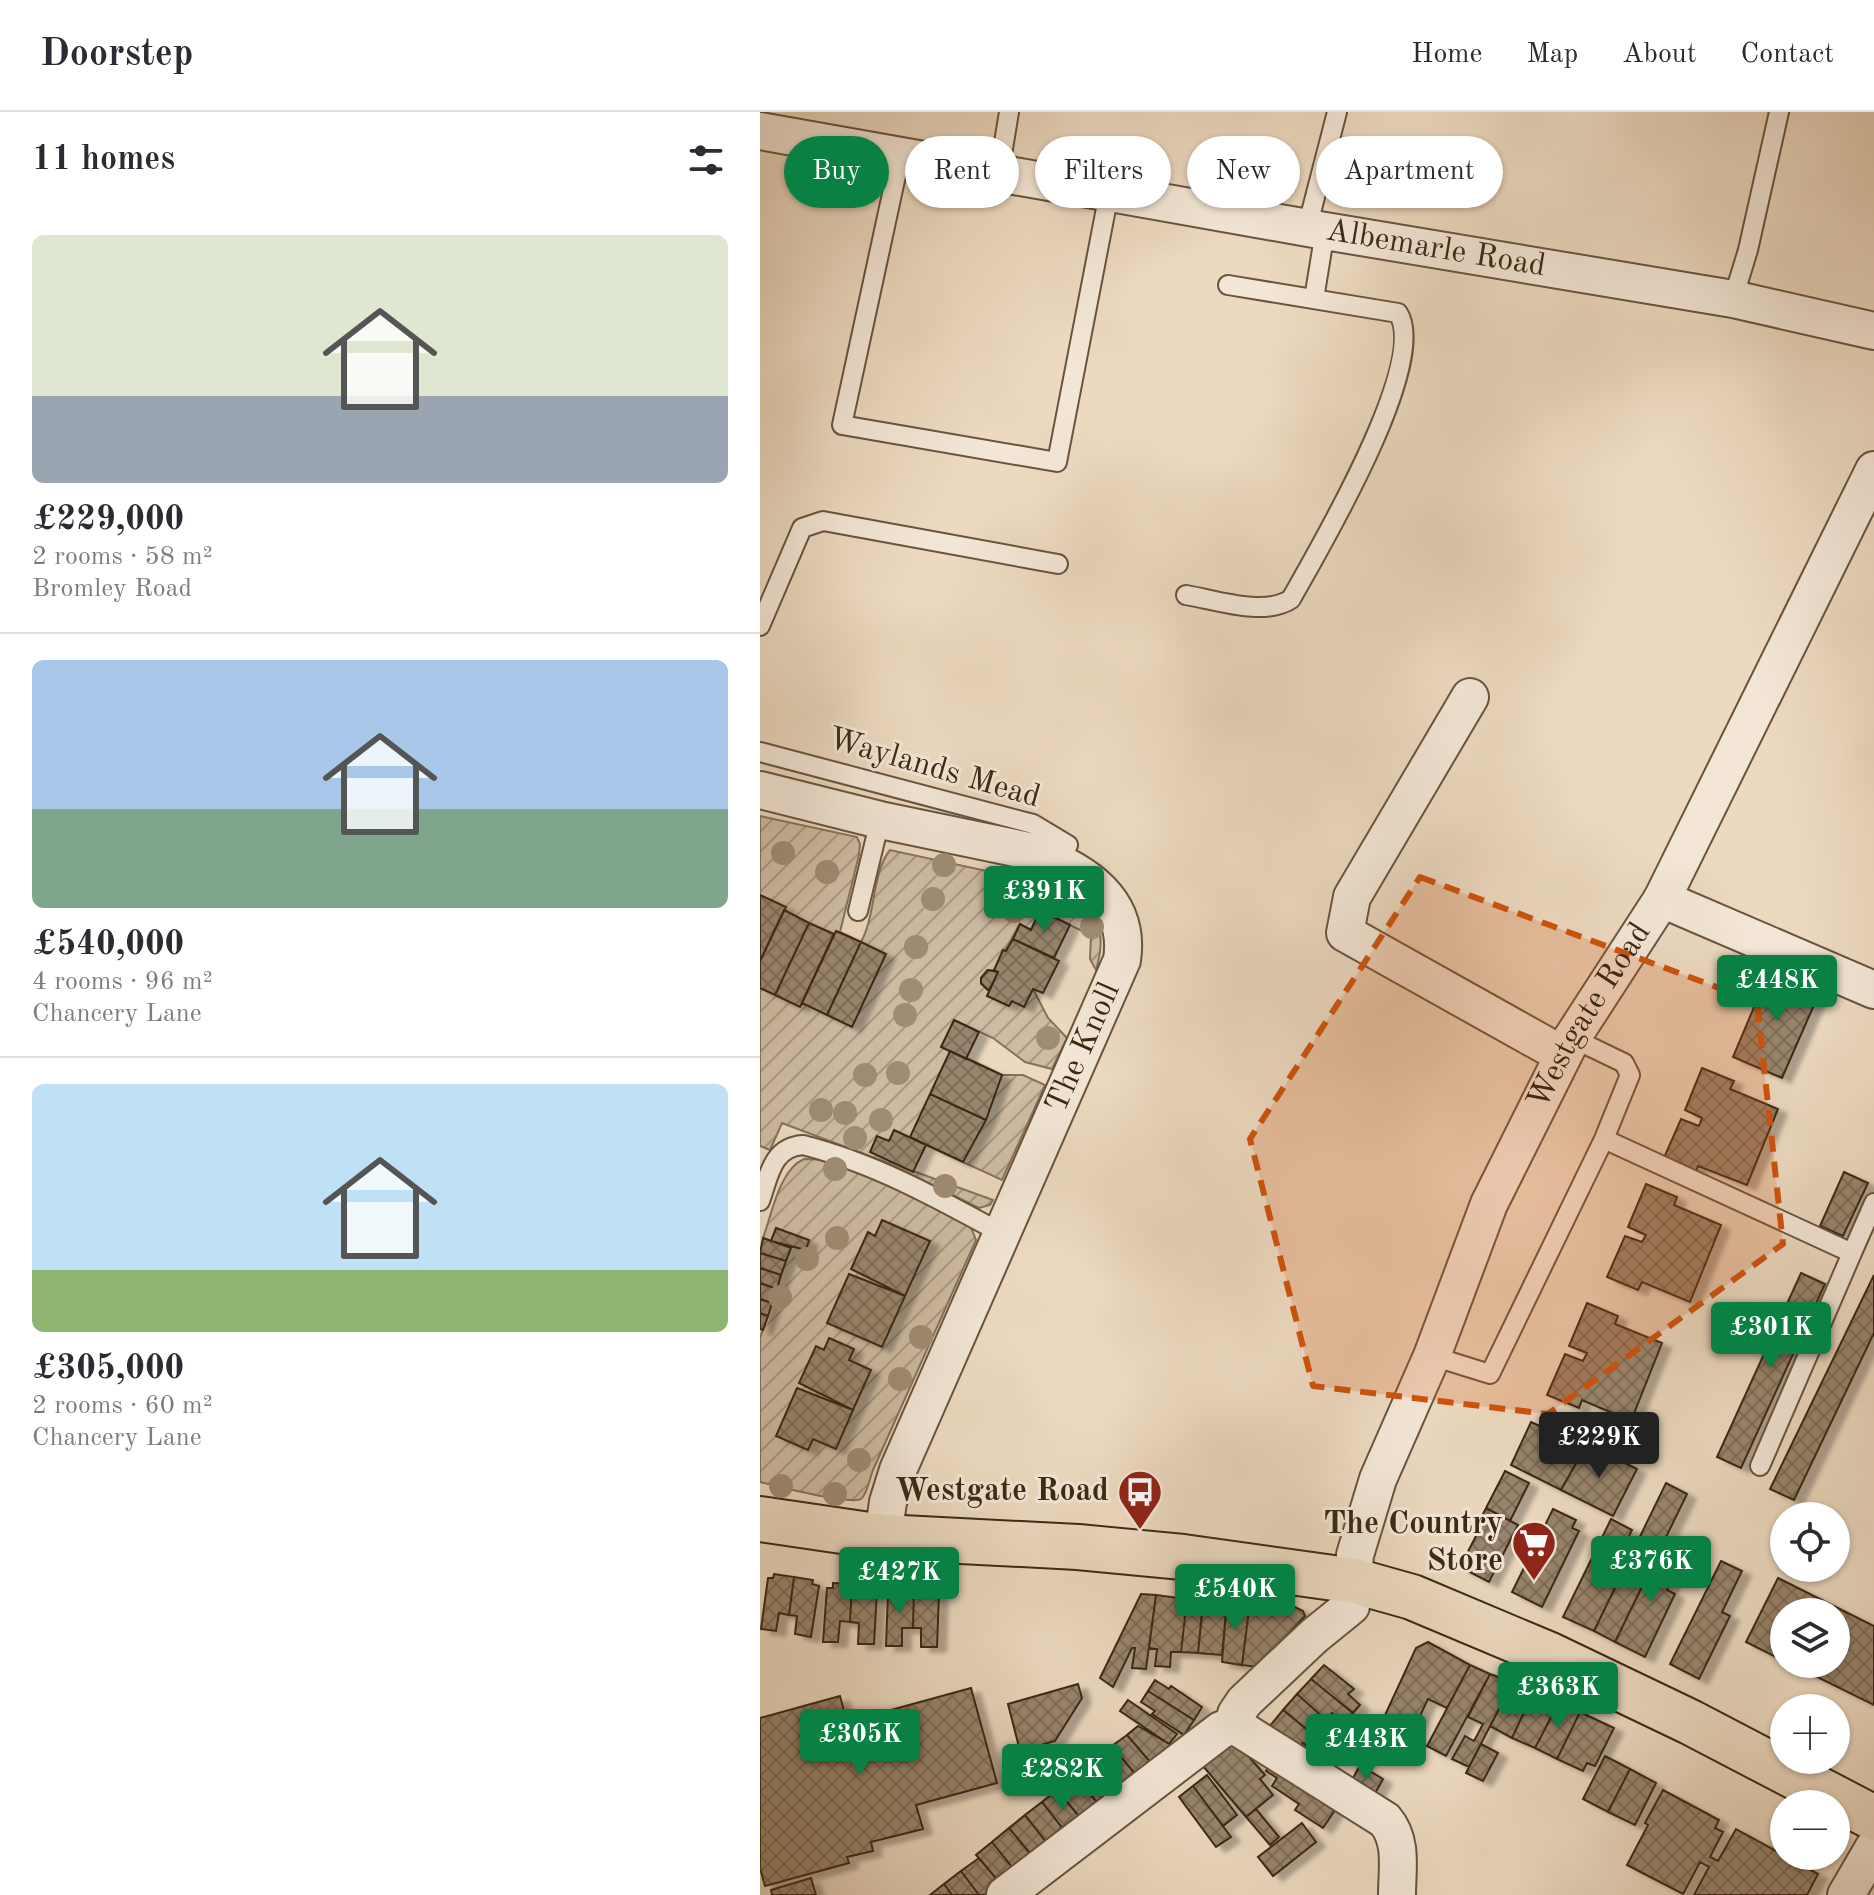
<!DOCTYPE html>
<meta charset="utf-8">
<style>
body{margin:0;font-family:"Old Standard TT",serif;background:#f2f2f3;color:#2b2b33;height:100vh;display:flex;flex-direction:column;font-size:30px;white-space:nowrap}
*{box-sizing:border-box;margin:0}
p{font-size:26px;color:#7c7c81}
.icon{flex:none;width:44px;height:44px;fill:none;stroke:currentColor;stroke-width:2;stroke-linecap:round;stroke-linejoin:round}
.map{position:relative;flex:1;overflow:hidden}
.panel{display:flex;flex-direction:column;background:#fff;width:760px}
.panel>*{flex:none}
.top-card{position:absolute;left:24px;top:24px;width:760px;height:72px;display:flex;gap:16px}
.controls{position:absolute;left:1010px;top:1390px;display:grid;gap:16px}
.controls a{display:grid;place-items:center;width:80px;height:80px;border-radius:50%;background:#fff;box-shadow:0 2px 6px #0004;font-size:40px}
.price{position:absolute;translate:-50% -68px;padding:0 18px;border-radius:8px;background:#0b8043;color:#fff;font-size:26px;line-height:52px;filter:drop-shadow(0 2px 4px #0008)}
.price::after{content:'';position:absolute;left:50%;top:48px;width:24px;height:18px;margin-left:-12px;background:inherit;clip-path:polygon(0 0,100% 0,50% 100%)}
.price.active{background:#222;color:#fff}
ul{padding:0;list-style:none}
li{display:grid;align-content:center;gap:16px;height:424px;padding:0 32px}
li+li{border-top:2px solid #e1e1e2}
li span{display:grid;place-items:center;height:248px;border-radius:12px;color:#555}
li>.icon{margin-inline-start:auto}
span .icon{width:144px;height:144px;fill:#fffc;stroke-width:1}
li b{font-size:34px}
h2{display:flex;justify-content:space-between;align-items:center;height:96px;padding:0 32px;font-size:34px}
.tag{padding:0 28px;border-radius:36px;background:#fff;box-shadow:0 2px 6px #0004;font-size:28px;line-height:72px}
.tag.active{background:#0b8043;color:#fff}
header{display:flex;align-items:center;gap:48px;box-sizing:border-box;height:112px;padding:0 40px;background:#fff;border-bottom:2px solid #e1e1e2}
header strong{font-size:38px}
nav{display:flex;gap:44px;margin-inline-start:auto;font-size:28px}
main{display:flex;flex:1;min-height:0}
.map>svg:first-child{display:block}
.garden{fill:url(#garden-furrows);stroke:#85725a;stroke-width:2}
.building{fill:url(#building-cross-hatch);stroke:#3c2812;stroke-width:2;filter:url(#shadow)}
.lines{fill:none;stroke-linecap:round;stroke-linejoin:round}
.lane-casing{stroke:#68543e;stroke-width:22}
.street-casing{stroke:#68543e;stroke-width:40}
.primary-casing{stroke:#3c2812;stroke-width:48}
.lane{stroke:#f3e6d6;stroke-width:18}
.street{stroke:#f3e6d6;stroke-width:36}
.primary{stroke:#ecd9c0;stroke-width:44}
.tree{fill:#9f8c74}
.marked{fill:#ce520d;fill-opacity:0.2;stroke:#ce520d;stroke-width:6;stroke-dasharray:16 10;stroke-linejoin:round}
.labels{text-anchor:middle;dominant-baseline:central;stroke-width:6;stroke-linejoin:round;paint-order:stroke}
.street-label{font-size:32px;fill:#3c2812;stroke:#f3e6d6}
.poi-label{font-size:32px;font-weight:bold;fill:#3c2812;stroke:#f3e6d6;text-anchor:end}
</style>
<header>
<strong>Doorstep</strong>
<nav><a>Home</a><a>Map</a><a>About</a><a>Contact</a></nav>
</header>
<main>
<section class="panel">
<h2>11 homes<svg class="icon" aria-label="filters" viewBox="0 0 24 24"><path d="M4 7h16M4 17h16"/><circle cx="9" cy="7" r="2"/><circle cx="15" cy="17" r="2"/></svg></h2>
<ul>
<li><span style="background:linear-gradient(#dfe7d0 65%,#9aa5b1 0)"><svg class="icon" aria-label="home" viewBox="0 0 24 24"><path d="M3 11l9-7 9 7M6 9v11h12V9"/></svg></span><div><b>£229,000</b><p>2 rooms · 58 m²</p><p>Bromley Road</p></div></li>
<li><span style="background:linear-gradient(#a9c7e8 60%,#7fa58c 0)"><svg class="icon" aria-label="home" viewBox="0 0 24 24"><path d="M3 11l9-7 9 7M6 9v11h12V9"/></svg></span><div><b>£540,000</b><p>4 rooms · 96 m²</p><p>Chancery Lane</p></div></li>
<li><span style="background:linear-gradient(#bfe0f5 75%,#8fb573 0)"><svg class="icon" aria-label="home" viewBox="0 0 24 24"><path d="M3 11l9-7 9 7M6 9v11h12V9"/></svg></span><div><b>£305,000</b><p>2 rooms · 60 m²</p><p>Chancery Lane</p></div></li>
</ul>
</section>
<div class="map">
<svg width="1114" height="1783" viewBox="0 0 1114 1783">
<defs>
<pattern id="garden-furrows" width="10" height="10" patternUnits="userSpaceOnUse" patternTransform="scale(2)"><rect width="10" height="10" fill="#cebba2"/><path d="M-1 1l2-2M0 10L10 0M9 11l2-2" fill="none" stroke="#a89883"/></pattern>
<pattern id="building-cross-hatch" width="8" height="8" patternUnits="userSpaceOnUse" patternTransform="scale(2)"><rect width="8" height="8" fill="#98846c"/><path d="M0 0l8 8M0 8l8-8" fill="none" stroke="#7d6c57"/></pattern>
<filter id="shadow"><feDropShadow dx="9" dy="5" stdDeviation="2" flood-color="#0004"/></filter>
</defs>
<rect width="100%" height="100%" fill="#ecd9c0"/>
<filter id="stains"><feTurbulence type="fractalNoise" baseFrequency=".0025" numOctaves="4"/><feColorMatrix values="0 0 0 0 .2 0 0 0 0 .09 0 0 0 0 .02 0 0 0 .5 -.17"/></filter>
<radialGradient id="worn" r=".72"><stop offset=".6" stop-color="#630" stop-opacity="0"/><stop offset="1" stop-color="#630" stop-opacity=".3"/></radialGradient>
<!-- garden -->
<path class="garden" d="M0 704 97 725 100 732 99 743 80 820 101 830C116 803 112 760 130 738L292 773C335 788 349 815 336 858L330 847 331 823 280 799 271 818 259 813 234 858H227L221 866V872L229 879 227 884 249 894 252 889 264 894 273 877 288 906 307 926 292 957 265 950 233 926 194 908 182 934 242 963H263L285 973 242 1068 166 1033 153 1059 233 1088 230 1093 219 1096 128 1051 22 1011 10 1038 0 1034Z
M44 1047 70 1048 132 1072 210 1113 216 1128 113 1358C110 1365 107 1383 101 1387 91 1393 15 1374 0 1370V1226L30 1136 25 1134 26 1131 49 1128 16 1116 11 1129 3 1126C12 1102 19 1058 44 1047Z"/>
<!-- building -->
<path class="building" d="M0 783 26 795 0 849Z
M24 798 49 811 15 883 0 876V849Z
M280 798 310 813 294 846 253 827 260 812 271 818Z
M49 811 74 822 40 895 15 883Z
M76 819 101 830 67 903 42 891Z
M253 827 299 849 283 881 273 877 264 895 252 889 249 894 227 884 238 860 234 858 243 838 246 839Z
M101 830 126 842 92 915 67 903Z
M1010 857 1061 877 1022 966 973 945Z
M228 858 238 860 229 879 221 871V866Z
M194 908 219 920 206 947 181 935Z
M190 939 242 963 226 1008 170 982Z
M942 956 974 969 970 977 1018 997 987 1073 938 1054 935 1062 903 1048 921 1007 939 1014 942 1006 925 998Z
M170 982 226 1008 203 1050 150 1025Z
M134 1018 166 1033 153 1060 110 1040 117 1024 129 1029Z
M1084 1060 1108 1071 1083 1124 1060 1114Z
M886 1072 917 1085 914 1093 961 1113 930 1190 882 1170 878 1178 847 1165 865 1124 882 1130 886 1123 868 1115Z
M122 1108 170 1129 145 1184 91 1157 108 1120 115 1124Z
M16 1116 49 1128 46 1138 11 1129Z
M3 1126 31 1136 26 1149 0 1141Z
M0 1141 26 1149 21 1163 0 1156Z
M0 1156 21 1163 17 1177 0 1171Z
M1041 1161 1065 1172 981 1356 957 1345Z
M89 1162 145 1184 122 1235 67 1211Z
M1114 1163V1221L1034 1388 1010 1377Z
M0 1171 17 1177 12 1191 0 1187Z
M0 1187 12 1191 8 1204 0 1201Z
M827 1191 858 1204 855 1212 902 1231 871 1309 822 1288 819 1296 787 1283 805 1242 823 1249 827 1241 809 1234Z
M0 1201 8 1204 3 1218 0 1217Z
M69 1226 94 1237 89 1248 111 1258 93 1298 39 1271 56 1234 64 1238Z
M37 1276 93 1298 76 1337 53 1327 48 1338 16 1324Z
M771 1310 825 1335 801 1378 751 1353Z
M827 1332 877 1357 853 1404 801 1378Z
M745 1359 769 1371 750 1409 726 1396Z
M906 1371 927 1382 855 1530 834 1519Z
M726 1396 758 1413 729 1470 700 1455 717 1422 714 1420Z
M793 1397 816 1408 812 1416 819 1419 782 1495 752 1480Z
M851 1407 872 1418 855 1453 864 1457 834 1519 803 1505Z
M903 1432 924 1443 907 1478 915 1482 885 1545 855 1530Z
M961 1449 982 1459 962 1500 970 1504 939 1567 910 1552Z
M14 1462 34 1465 29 1503 19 1501 16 1519 1 1517 8 1466H13Z
M34 1465 53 1468 52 1472 59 1474 51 1525 35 1522 37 1504 29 1503Z
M1018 1466 1114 1514V1593L1031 1552H1076V1500H1024V1549L986 1530Z
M73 1471 92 1472 90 1510 80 1509 78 1530H63L67 1476H73Z
M92 1472 112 1473 111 1478 117 1479 114 1532H98L99 1511 90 1510Z
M134 1476H154L153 1516H142V1534H126L128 1481H133Z
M154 1476 172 1477V1481L179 1482 177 1535H161V1516H153Z
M381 1482 396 1483 386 1557 372 1556 375 1536H372L353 1575 340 1566Z
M396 1483 427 1487 421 1540H411L410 1555 395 1554 397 1537 389 1536Z
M444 1485 467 1488 462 1543 438 1541Z
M427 1487 443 1488 438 1541 421 1540Z
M467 1488 490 1490 482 1553 462 1550Z
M490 1490 535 1495 543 1499 545 1504 498 1555 482 1553Z
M668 1530 710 1553 687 1596 668 1587 649 1627 620 1614 656 1536Z
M564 1553 594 1577 588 1582 600 1593 593 1601 551 1567Z
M710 1553 730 1562 686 1644 667 1634Z
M730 1562 753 1570 709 1655 692 1647 705 1624 714 1629 723 1612 708 1605Z
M551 1567 593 1601 584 1612 572 1601 566 1608 537 1582Z
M395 1568 409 1577 411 1574 442 1595 434 1608 388 1579Z
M753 1570 774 1579 752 1626 730 1614Z
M318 1572 322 1586 295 1629 260 1639 248 1592Z
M211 1576 237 1671 156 1693 163 1717 111 1730 113 1739 87 1745 89 1751 5 1774 0 1756V1606L80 1584 87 1610Z
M388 1579 434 1608 424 1623 392 1602 395 1599 381 1590Z
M774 1579 799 1590 775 1636 752 1626Z
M537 1582 566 1608 560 1614 572 1625 565 1632 523 1598Z
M368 1588 417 1622 409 1632 360 1599Z
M799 1590 820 1600 797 1647 775 1636Z
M523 1598 565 1632 556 1642 543 1631 539 1636 509 1615Z
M820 1600 854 1616 835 1654 827 1651 823 1659 797 1647Z
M378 1614 411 1633 391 1651 367 1623Z
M367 1623 391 1651 376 1663 352 1634Z
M474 1628 505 1663 500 1667 513 1683 486 1705 443 1654Z
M721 1632 738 1641 723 1669 706 1661Z
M352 1634 376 1663 355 1681 332 1651Z
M845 1644 870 1657 848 1700 823 1687Z
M513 1648 579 1692 563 1716 535 1698 539 1692 512 1674 517 1666 506 1659Z
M332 1651 355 1681 340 1694 315 1664Z
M600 1653 623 1667 612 1687 590 1672Z
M870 1657 896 1671 875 1713 848 1700Z
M447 1663 477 1703 463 1714 433 1674Z
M315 1664 340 1694 323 1709 297 1678Z
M433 1674 471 1725 456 1735 419 1685Z
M297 1678 323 1709 307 1722 282 1690Z
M903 1678 959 1708 955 1716 963 1720 950 1745 958 1749 976 1717 1058 1762 1047 1783H934L949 1755 940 1750 923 1782 867 1753 888 1713 885 1711Z
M282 1690 307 1722 290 1735 265 1703Z
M496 1697 519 1725 510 1733 486 1705Z
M265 1703 290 1735 274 1746 249 1716Z
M542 1711 556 1730 513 1764 498 1745Z
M249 1716 274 1746 256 1760 232 1730Z
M232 1730 256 1760 240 1771 216 1743Z
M219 1746 240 1771 224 1783H219L201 1759Z
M201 1759 219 1783H192L184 1772Z
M51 1766 56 1783H12L11 1778Z
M184 1772 192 1783H170Z"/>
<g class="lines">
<!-- lane casing -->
<g class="lane-casing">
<path id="lane" d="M140 45 82 313 297 350 349 81
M239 61 249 0
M547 116 577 0
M554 187 565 119
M973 187 988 138 1019 0
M426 483C456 488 505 505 531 487 559 437 670 250 638 201L468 173
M0 514 42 416 63 409 298 452
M0 640 273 712 308 733 293 747
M98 799 120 708
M844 1027 1092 1141 1000 1354
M0 1089C9 1064 12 1035 43 1033 114 1051 177 1086 241 1121
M1092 1141 1114 1091
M672 1244 730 1262 844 1027 870 963 864 951 812 926"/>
</g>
<!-- street casing -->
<g class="street-casing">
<g id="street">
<path id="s1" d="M0 19 565 119 973 187 1114 219"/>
<path d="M710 585 592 785 585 821 803 943"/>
<path d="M0 678 120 708 274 740C324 759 371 788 362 848L138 1358 128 1390 123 1425"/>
<path d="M902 787 1114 878"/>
<path id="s2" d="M474 1613 476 1602 484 1590 554 1524 591 1494 595 1443 618 1367 672 1244 729 1092 812 926 902 787 1114 358"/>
<path d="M474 1613 625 1708C643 1729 637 1757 637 1783"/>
<path d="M245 1783 461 1618 474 1613"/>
<path d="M1086 1783 1114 1735"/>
</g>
</g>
<!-- primary casing -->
<g class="primary-casing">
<path id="primary" d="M0 1407 123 1425 318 1435 423 1445 595 1469 652 1485 790 1543 930 1610 1114 1706"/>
</g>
<!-- lane -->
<use href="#lane" class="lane"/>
<!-- street -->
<use href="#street" class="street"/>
<!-- primary -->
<use href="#primary" class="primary"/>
</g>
<!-- trees -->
<g class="tree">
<circle cx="23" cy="741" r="12"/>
<circle cx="184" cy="753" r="12"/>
<circle cx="67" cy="760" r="12"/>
<circle cx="247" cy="767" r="12"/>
<circle cx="288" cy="777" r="12"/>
<circle cx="173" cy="787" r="12"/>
<circle cx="254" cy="799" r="12"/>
<circle cx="332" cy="815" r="12"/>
<circle cx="156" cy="835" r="12"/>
<circle cx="151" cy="878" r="12"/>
<circle cx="145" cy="903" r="12"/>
<circle cx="288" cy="926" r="12"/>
<circle cx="138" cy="961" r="12"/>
<circle cx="105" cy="963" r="12"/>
<circle cx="61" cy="998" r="12"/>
<circle cx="85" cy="1001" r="12"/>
<circle cx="121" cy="1008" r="12"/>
<circle cx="95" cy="1026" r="12"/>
<circle cx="75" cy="1057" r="12"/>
<circle cx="185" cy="1074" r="12"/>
<circle cx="77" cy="1126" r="12"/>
<circle cx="47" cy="1147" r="12"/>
<circle cx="20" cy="1185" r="12"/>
<circle cx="161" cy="1225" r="12"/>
<circle cx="140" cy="1267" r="12"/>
<circle cx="99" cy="1348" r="12"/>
<circle cx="21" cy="1374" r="12"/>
<circle cx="75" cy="1382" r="12"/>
</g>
<!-- marked area -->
<path class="marked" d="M660 765 997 890 1023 1132 788 1302 553 1274 490 1027Z"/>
<!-- icons -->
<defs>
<g id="bus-pin" transform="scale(2.3)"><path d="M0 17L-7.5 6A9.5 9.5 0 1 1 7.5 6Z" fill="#8f2418" stroke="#f3e6d6"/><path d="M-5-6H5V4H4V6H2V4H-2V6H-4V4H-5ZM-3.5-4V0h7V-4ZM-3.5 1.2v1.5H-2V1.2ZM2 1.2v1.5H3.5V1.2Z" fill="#fff"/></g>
<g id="supermarket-pin" transform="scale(2.3)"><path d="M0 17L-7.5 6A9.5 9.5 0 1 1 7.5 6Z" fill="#8f2418" stroke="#f3e6d6"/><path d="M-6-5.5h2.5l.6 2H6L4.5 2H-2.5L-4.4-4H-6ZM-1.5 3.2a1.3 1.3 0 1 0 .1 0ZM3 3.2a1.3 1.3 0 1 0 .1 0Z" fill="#fff"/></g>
</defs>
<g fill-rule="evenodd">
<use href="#bus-pin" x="380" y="1380"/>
<use href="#supermarket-pin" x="774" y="1431"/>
</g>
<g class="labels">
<!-- street labels -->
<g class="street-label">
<text stroke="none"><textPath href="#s1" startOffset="686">Albemarle Road</textPath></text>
<text transform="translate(174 657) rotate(16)">Waylands Mead</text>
<text stroke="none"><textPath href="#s2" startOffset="810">Westgate Road</textPath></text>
<text transform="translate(324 936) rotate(-66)">The Knoll</text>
</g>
<!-- poi labels -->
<g class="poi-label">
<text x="349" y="1380">Westgate Road</text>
<text x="743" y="1413">The Country<tspan x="743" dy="37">Store</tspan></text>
</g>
</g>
<rect width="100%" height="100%" filter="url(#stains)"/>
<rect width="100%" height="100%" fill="url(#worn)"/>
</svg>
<div class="controls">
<a><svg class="icon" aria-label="locate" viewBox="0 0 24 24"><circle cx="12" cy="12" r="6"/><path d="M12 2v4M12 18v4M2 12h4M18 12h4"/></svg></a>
<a><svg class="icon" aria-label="layers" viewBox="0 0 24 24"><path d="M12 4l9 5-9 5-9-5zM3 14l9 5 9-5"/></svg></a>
<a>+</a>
<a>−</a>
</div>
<b class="price" style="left:284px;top:822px">£391K</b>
<b class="price" style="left:1017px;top:911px">£448K</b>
<b class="price" style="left:1011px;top:1258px">£301K</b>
<b class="price active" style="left:839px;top:1368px">£229K</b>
<b class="price" style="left:891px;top:1492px">£376K</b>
<b class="price" style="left:139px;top:1503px">£427K</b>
<b class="price" style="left:475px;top:1520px">£540K</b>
<b class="price" style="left:798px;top:1618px">£363K</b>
<b class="price" style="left:100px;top:1665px">£305K</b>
<b class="price" style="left:606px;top:1670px">£443K</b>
<b class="price" style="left:302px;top:1700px">£282K</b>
<div class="top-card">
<a class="tag active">Buy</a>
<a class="tag">Rent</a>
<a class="tag">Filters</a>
<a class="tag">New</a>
<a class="tag">Apartment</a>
</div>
</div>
</main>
